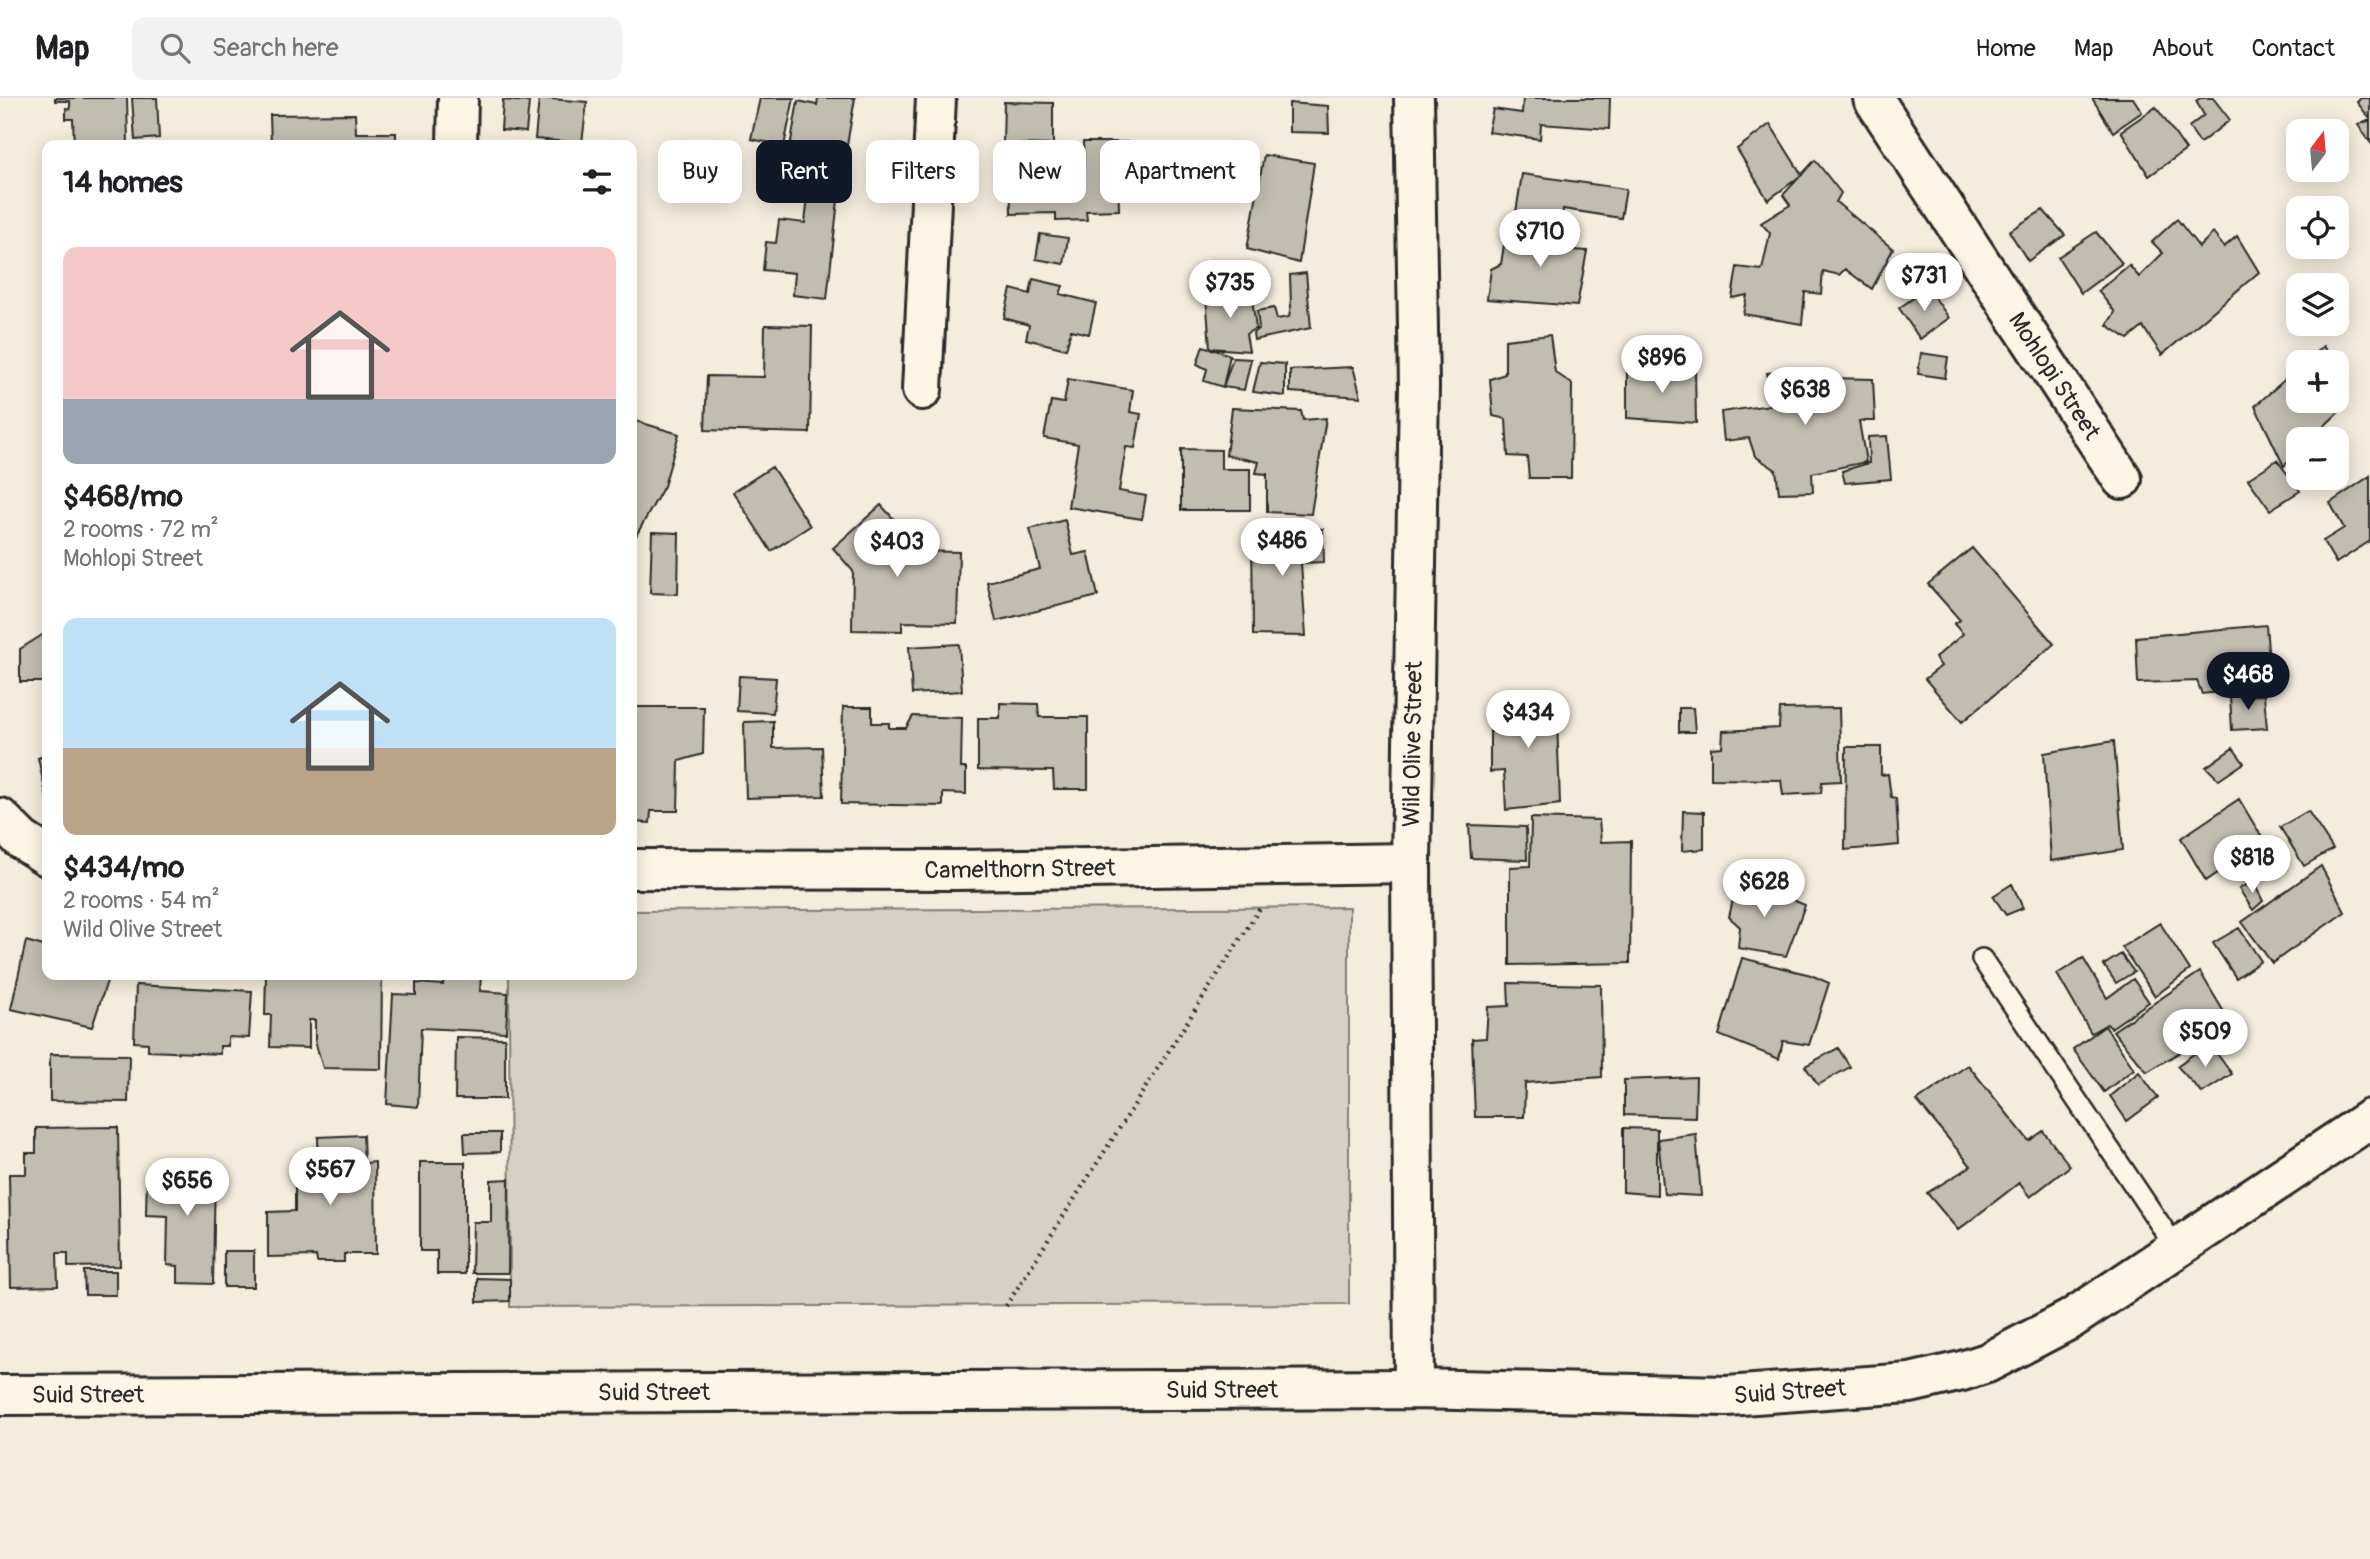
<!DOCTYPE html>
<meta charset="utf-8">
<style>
body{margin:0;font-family:Pangolin,sans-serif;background:#f2f2f2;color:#202124;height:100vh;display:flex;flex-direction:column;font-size:26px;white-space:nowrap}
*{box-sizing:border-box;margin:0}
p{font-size:23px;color:#757577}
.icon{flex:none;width:38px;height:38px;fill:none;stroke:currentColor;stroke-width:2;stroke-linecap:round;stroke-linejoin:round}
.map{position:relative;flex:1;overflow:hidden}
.panel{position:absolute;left:42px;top:42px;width:595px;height:840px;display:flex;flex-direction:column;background:#fff;border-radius:14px;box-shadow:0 4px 18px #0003}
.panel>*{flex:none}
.top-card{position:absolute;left:658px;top:42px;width:665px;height:63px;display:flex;gap:14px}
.needle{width:46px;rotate:16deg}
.fabs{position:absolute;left:2286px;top:21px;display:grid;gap:14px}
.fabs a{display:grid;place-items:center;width:63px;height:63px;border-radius:14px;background:#fff;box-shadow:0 4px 18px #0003;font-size:35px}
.price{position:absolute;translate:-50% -60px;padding:0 16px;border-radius:24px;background:#fff;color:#222;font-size:23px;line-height:46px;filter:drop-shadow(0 2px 4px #0008)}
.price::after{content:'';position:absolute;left:50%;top:42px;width:21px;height:16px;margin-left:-10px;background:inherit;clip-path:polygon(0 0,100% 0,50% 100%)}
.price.selected{background:#111827;color:#fff}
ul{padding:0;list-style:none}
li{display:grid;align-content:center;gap:14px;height:371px;padding:0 21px}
li span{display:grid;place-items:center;height:217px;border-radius:14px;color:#555}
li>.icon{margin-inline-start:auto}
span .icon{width:126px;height:126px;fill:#fffc;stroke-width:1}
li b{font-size:30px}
h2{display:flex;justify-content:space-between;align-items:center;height:84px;padding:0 21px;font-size:30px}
.tag{padding:0 24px;border-radius:14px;background:#fff;box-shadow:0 4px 18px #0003;font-size:24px;line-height:63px}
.tag.selected{background:#111827;color:#fff}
header{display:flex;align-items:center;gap:42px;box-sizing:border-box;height:98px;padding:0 35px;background:#fff;border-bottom:2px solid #e0e0e0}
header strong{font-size:33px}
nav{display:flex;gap:38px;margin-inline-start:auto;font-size:24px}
.search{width:490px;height:63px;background:#f2f2f2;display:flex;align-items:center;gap:18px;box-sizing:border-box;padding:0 24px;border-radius:14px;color:#757577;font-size:26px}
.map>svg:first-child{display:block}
.green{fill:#d6d1c4;stroke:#807e78;stroke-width:2}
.building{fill:#c2bdb1;stroke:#2b2b2b;stroke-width:2}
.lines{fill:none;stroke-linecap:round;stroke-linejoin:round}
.lane-casing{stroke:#2b2b2b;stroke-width:24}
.street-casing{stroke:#2b2b2b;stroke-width:44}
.secondary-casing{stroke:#2b2b2b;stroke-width:44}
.path{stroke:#2b2b2b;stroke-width:4.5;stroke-dasharray:2 5;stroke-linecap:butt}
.lane{stroke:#fcf5e5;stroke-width:19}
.street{stroke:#fcf5e5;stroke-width:38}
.secondary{stroke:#fcf5e5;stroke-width:38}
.labels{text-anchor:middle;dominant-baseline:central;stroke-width:6;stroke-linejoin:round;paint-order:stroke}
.street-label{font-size:24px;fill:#2b2b2b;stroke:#fcf5e5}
</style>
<header>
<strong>Map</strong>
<div class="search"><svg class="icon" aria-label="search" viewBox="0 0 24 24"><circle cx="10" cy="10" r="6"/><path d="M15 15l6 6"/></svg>Search here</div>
<nav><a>Home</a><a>Map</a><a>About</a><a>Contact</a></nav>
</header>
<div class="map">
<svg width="2370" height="1461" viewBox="0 0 2370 1461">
<rect width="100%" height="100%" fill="#f4edde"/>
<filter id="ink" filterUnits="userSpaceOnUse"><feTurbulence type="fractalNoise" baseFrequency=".0143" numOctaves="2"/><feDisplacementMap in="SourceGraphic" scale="14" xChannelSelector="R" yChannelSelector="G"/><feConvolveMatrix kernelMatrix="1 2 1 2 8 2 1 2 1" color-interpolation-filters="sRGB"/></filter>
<g filter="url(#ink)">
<!-- green -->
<path class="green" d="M1349 809V1206L510 1209 509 877H632V813Z"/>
<!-- building -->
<path class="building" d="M55 0H127L128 47H74L73 21H66V10L70 11V3H55Z
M132 0H157L159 40 135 42Z
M539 0 587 4 582 45 535 41Z
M760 0H794L784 48 751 41Z
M818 0H855L840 88 785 78 798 3 817 7Z
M1523 0H1610L1609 31 1541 26 1540 41 1488 34 1493 11 1522 15Z
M2092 0H2133L2142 14 2113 34Z
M2200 0H2213L2230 22 2200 45 2189 29 2204 17 2196 3Z
M2361 0H2370V21L2357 4Z
M503 2 529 4 526 34 501 32Z
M1004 4 1053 5V47L1003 46Z
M1289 5 1328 8 1329 35 1289 34Z
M2156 9 2186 52 2149 78 2121 33Z
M355 16 356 35H396V47H271L270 17Z
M2370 22V44L2358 27Z
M1770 26 1802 77 1768 102 1737 51Z
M1083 44H1127L1128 78H1118L1119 112 1086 113 1087 122 1056 123V115L1011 116 1010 68 1034 67V83L1067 82 1066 71 1084 70Z
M1264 57 1314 65 1299 165 1247 151Z
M1815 62 1841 95 1836 104 1893 151 1872 191 1845 171 1839 177 1823 173 1821 196 1805 194 1802 226 1743 216 1747 197 1732 200 1737 169 1762 172 1770 135 1761 125 1790 107 1783 97Z
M1522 76 1626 91 1621 120 1563 111 1560 130 1515 121Z
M808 98 838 102 827 201 793 197 795 175 763 172 766 144 776 145 779 122 805 125Z
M2043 112 2065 137 2028 163 2009 133Z
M2177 121 2199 149 2213 135 2224 149 2237 138 2259 174 2162 257 2143 229 2128 241 2107 227 2115 214 2098 193 2129 167 2139 179 2163 155 2152 144Z
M1523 129 1578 135 1574 152 1587 153 1577 208 1487 201 1491 171 1501 166 1504 147 1516 148Z
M2096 134 2122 165 2081 195 2058 159Z
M1040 136 1068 140 1064 166 1036 161Z
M1306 175 1311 230 1254 242 1253 235 1259 230 1257 213 1274 210 1277 221 1289 219 1291 208 1290 177Z
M1033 181 1063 188 1060 196 1096 205 1089 236 1071 232 1066 251 1026 241 1029 227 1004 220 1011 191 1030 196Z
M1928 190 1949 220 1920 241 1899 210Z
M1251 193 1256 230 1246 236 1249 253 1210 250 1206 197Z
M765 227 812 228 810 335 705 332 707 278 764 279Z
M1550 237 1555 274 1572 286 1571 380H1529L1527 359 1508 358 1506 321 1493 318 1490 281 1505 276V242Z
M1203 248 1230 257 1223 289 1204 283 1207 271 1197 266Z
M2323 248 2334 264H2305Z
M1921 255 1948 259 1945 280 1918 276Z
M1233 260 1251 261 1244 292 1223 289Z
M1260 264 1285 266V298L1253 294Z
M1353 269 1361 299 1290 294V272Z
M2298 270V303H2336L2345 308 2311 341H2298V355L2284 368 2255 308Z
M1627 271H1695L1696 325 1627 320Z
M1803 273 1807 290 1828 293 1829 280 1873 281 1875 323H1859L1866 364 1812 375 1813 394 1779 395 1776 372 1755 358 1749 340 1724 343 1721 314 1770 307 1767 275Z
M1068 281 1133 292 1130 314 1141 316 1135 350 1126 349 1119 393 1146 398 1142 421 1068 409 1078 346 1044 340 1051 303 1064 305Z
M1232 310 1301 313 1303 322 1326 320 1311 416 1267 414V376L1256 375 1259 364 1226 357Z
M632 322 679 336 664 388 632 445Z
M1887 338 1891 381 1845 385 1842 373 1869 365 1868 339Z
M1181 351 1221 352V371H1250V412H1181Z
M2277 362 2300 393 2270 412 2248 381Z
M772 369 810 428 771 453 733 394Z
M2370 378V443L2336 465 2323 443 2344 430 2330 405Z
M881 407 901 429 875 452 959 454 957 525 902 524V533L852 532 853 473 833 450Z
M1065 422 1073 457 1088 454 1098 498 996 523 987 484 1040 471 1030 431Z
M1252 430 1323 431 1324 464 1301 465 1306 538 1253 537Z
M652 434 679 435 678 496 650 495Z
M1972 450 2054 546 1962 624 1925 581 1941 568 1935 560 1963 536 1954 526 1960 522 1928 486Z
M2266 527 2271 588 2202 596 2197 583 2138 585 2136 539Z
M47 534V584H20V551Z
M959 546 962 593 912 596 909 549Z
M739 578 776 580 773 615 737 613Z
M1556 594 1560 706 1506 712 1504 673 1490 674V633L1503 634 1502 595Z
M2264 597 2267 630 2232 632 2230 598Z
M1000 605 1038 606 1039 619H1088V691H1054L1053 673 978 672V620H1000Z
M632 609H704L703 656 679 663 678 713H651L650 725 632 724Z
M843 609H872V625H889V630H906L913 618 962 620 961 670H966V696L943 695V708L841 706Z
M1679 610H1693L1695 634H1679Z
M1839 610 1841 683 1822 684 1821 695 1783 697 1781 682 1711 681V650L1722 649 1723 633 1779 630 1780 611Z
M773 623V650L822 649 824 698 746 700 744 624Z
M2114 643 2123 752 2051 763 2044 655Z
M1846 649H1881V677L1888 676 1891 699 1896 700 1899 747 1845 752Z
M2233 650 2244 665 2219 682 2206 669Z
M47 657V701L38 660Z
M2239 701 2264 743 2206 783 2181 740Z
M1683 713 1704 714V751L1682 753Z
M2308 713 2333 751 2304 768 2280 729Z
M1531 720 1599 722 1601 744 1631 743 1630 865 1510 867V769L1530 768Z
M1469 727 1526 729 1527 762 1471 760Z
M2321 768 2345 814 2272 865 2242 824Z
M1738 780 1805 807 1786 858 1738 850 1740 829 1729 819Z
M2253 783 2263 803 2253 812 2239 791Z
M2012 786 2023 810 2006 817 1993 798Z
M2160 825 2190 872 2155 898 2122 849Z
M2239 830 2261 863 2236 880 2213 845Z
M26 843 47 849V877H109L92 929 11 911Z
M2121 856 2134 874 2116 885 2104 867Z
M1742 860 1811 877 1829 885 1809 947 1783 943 1779 961 1719 937Z
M2083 860 2107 900 2133 881 2149 904 2111 930 2107 926 2091 935 2057 876Z
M2200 874 2230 924 2147 974 2113 933Z
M266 877H382L381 971 323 970 315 943V922H309V950L270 949 271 917H265Z
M444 877H481L480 893 508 895 506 934 421 930 418 1009 387 1006 393 896 416 897V885L443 887Z
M1508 885 1601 887 1602 979 1525 985 1524 1019H1475L1472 941 1486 940 1488 909 1509 908Z
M136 887 252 893 249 940 228 939V948H220V956L148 953V945L134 944Z
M2105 928 2134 971 2104 994 2073 951Z
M456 939 505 940V1001H455Z
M2209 945 2232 976 2202 995 2177 968Z
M1838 950 1850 969 1818 987 1805 968Z
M50 956 129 957 128 1004 50 1003Z
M1968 967 2029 1043 2043 1033 2070 1068 2030 1099 2019 1085 1958 1132 1927 1095 1971 1068 1917 1003Z
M2139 974 2158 1000 2127 1023 2110 998Z
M1696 979 1695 1019 1624 1017V982Z
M118 1029 120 1168 68 1169V1155H57L58 1188 11 1189 9 1076H26V1055H36V1030Z
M1623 1030 1657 1031V1097L1623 1094Z
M464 1035H500V1054L465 1055Z
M1696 1036 1701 1098 1664 1096 1658 1041Z
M363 1037 364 1065 375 1064 376 1156H344V1164H317L316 1158 268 1159V1114L295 1113V1085L319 1078 318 1039Z
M420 1064H465V1176H437V1153H420Z
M166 1067 215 1068 213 1186 178 1185V1168L167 1167 168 1118 146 1117 147 1076 166 1077Z
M509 1081 508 1175H472L473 1124H491V1082Z
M224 1153H254V1189H224Z
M84 1173H116V1197H85Z
M477 1180 510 1181V1203L477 1204Z"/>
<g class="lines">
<!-- lane casing -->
<g class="lane-casing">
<path id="lane" d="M1982 861 2176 1150"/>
</g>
<!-- street casing -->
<g class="street-casing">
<g id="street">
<path d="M1414 0 1419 288 1411 765 1414 1291"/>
<path id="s1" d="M1873 0 2122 381"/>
<path d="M457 47 458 0"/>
<path d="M922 292 936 0"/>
<path d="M0 720 22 742 47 758"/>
<path id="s2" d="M632 771 955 772 1411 765"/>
</g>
</g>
<!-- secondary casing -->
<g class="secondary-casing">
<g id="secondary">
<path id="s3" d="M0 1297 1414 1291 1727 1298 1910 1285 1962 1273 1987 1265 2071 1221 2370 1021"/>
</g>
</g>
<!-- path -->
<path class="path" d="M1006 1208 1260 810"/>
<!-- lane -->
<use href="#lane" class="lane"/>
<!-- street -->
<use href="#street" class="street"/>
<!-- secondary -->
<use href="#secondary" class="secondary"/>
</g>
</g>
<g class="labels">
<!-- street labels -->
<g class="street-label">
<text stroke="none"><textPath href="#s1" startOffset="332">Mohlopi Street</textPath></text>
<text transform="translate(1413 646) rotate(-89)">Wild Olive Street</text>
<text stroke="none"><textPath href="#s2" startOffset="388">Camelthorn Street</textPath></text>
<text stroke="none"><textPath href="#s3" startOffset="1222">Suid Street</textPath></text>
<text stroke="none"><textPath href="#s3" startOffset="1790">Suid Street</textPath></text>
<text stroke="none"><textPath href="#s3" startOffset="654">Suid Street</textPath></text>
<text stroke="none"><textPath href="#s3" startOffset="88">Suid Street</textPath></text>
</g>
</g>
</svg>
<div class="fabs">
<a><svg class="needle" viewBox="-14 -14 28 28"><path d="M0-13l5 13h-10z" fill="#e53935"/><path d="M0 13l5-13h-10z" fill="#757577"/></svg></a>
<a><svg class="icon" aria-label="locate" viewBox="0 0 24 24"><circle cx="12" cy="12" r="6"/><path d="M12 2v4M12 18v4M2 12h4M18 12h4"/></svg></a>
<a><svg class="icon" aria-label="layers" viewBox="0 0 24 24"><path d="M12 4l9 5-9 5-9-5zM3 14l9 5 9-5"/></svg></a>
<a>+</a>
<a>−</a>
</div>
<b class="price" style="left:1540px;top:171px">$710</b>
<b class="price" style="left:1924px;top:215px">$731</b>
<b class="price" style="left:1230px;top:222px">$735</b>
<b class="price" style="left:1662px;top:297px">$896</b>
<b class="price" style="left:1805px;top:329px">$638</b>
<b class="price" style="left:1282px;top:480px">$486</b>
<b class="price" style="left:897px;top:481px">$403</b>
<b class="price selected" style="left:2248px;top:614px">$468</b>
<b class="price" style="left:1528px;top:652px">$434</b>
<b class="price" style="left:2252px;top:797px">$818</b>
<b class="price" style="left:1764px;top:821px">$628</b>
<b class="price" style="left:2205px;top:971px">$509</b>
<b class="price" style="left:330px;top:1109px">$567</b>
<b class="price" style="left:187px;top:1120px">$656</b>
<div class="top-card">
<a class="tag">Buy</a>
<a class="tag selected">Rent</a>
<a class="tag">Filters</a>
<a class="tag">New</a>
<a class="tag">Apartment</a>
</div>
<section class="panel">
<h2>14 homes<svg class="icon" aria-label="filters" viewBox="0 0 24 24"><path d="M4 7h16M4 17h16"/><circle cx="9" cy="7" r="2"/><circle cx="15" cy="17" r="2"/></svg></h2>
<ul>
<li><span style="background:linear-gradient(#f6c9c9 70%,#9aa5b1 0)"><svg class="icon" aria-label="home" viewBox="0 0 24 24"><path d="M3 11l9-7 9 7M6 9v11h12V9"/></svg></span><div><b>$468/mo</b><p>2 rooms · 72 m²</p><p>Mohlopi Street</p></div></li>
<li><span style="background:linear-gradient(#bfe0f5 60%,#b9a48a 0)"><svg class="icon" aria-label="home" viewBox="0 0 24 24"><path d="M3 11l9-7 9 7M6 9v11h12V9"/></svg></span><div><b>$434/mo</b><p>2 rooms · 54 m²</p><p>Wild Olive Street</p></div></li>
</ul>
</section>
</div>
